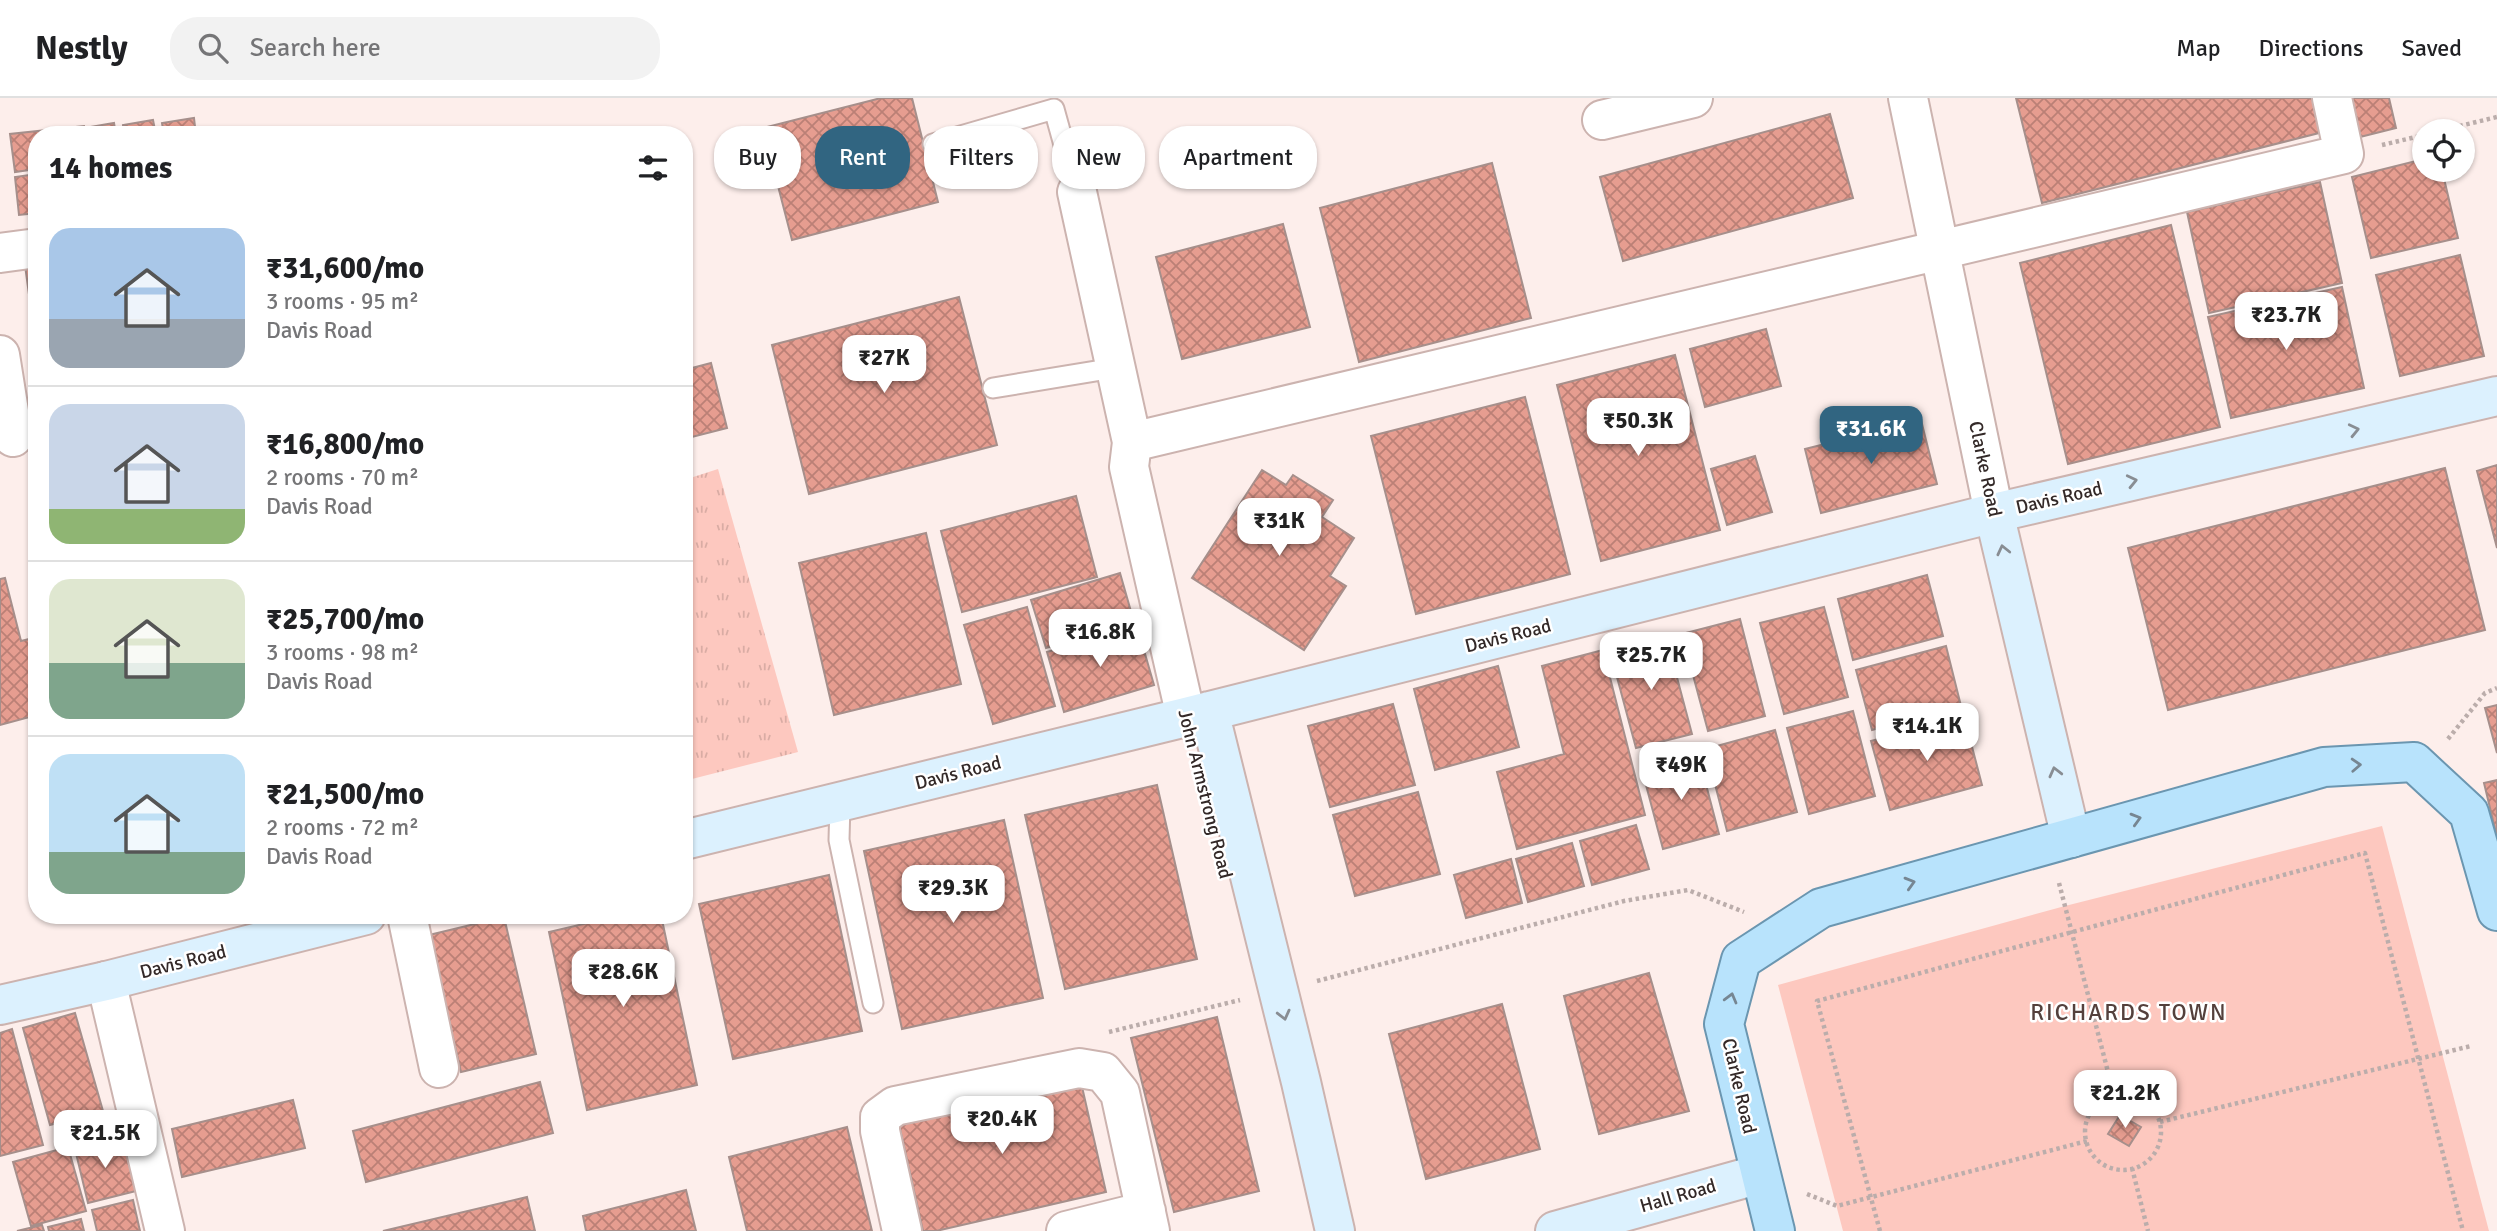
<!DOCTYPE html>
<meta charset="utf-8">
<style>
body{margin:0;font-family:Signika,sans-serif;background:#f2f2f2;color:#202124;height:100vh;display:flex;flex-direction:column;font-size:26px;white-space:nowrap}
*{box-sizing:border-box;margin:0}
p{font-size:23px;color:#757577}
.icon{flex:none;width:38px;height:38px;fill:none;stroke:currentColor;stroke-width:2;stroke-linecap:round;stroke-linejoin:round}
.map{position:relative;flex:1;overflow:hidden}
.panel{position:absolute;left:28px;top:28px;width:665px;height:798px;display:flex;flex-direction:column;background:#fff;border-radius:28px;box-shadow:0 2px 5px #0004}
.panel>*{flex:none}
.guide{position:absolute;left:714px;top:28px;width:665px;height:63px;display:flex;gap:14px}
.controls{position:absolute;left:2412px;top:21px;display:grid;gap:14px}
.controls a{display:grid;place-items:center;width:63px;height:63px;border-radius:50%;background:#fff;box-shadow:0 2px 5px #0004;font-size:35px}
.price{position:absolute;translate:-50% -60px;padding:0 16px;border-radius:14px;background:#fff;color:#222;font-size:23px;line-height:46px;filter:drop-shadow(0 2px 4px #0008)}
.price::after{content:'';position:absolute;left:50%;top:42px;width:21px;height:16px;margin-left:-10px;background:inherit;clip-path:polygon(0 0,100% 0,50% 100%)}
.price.current{background:#316581;color:#fff}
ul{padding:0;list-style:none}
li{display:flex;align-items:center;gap:21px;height:175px;padding:0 21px}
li+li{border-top:2px solid #e0e0e0}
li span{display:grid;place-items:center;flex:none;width:196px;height:140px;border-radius:21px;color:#555}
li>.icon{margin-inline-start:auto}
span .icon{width:84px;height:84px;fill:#fffc;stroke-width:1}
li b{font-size:30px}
h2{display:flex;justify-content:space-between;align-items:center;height:84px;padding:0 21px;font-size:30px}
.chip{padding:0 24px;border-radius:28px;background:#fff;box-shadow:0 2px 5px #0004;font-size:24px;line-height:63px}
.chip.current{background:#316581;color:#fff}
header{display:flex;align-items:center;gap:42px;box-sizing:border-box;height:98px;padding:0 35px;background:#fff;border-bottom:2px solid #e0e0e0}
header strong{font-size:33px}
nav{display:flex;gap:38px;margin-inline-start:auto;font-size:24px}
.search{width:490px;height:63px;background:#f2f2f2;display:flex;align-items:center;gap:18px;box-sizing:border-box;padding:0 24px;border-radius:28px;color:#757577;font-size:26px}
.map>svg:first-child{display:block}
.grass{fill:url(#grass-tufts)}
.park{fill:#fdc8bf}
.building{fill:url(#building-cross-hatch);stroke:#a68f8b;stroke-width:2}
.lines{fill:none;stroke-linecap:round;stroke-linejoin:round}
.lane-casing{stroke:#ccb3af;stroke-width:23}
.street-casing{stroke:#ccb3af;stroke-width:42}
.secondary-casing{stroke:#ccb3af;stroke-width:42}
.primary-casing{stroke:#6b96b0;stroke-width:42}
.path{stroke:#bbadab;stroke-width:4.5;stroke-dasharray:3.5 3.5;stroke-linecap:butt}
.lane{stroke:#fff;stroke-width:19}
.street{stroke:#fff;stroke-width:38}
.secondary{stroke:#dcf1fe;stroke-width:38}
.primary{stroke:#b8e3fc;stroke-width:38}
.oneway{stroke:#888d93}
.oneway2{stroke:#768692}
.labels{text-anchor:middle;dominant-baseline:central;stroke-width:5;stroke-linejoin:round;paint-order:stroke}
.street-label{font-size:19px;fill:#332928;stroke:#fff}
.quarter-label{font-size:23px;letter-spacing:2px;fill:#54403c;stroke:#fff}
</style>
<header>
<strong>Nestly</strong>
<div class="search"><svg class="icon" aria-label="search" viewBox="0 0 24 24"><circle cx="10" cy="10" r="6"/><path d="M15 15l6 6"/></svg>Search here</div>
<nav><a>Map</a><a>Directions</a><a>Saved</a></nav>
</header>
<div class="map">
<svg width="2497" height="1133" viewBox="0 0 2497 1133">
<defs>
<pattern id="grass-tufts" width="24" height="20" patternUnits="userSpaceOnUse" patternTransform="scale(1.75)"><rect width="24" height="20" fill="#fdc8bf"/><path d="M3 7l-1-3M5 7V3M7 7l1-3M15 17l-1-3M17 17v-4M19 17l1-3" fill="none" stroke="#d9aca4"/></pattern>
<pattern id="building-cross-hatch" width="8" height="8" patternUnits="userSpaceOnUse" patternTransform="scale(1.75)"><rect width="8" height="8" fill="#e69d90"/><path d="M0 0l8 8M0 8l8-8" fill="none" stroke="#bb8076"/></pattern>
</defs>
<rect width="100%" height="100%" fill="#fdeeeb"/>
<!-- grass -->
<path class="grass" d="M718 371 798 654 684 683V382Z"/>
<!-- park -->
<path class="park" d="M2382 728 2489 1133H1843L1778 887 2065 808Z"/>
<!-- building -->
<path class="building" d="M881 0H912L938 104 792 142 763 30Z
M2016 0H2327L2335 31 2042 105Z
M2351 0H2389L2396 30 2360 39Z
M1830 16 1853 100 1623 163 1600 79Z
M194 20 196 37H164L162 25Z
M153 22 156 37H124L123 27Z
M114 25 116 37H91L90 29Z
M84 28 85 37H37V71L15 74 10 36Z
M2424 61V72H2442L2458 140 2371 160 2352 79Z
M1492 65 1531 220 1359 264 1320 110Z
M37 76V115L19 117 15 79Z
M2320 84 2342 185 2209 215 2187 114Z
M1283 126 1310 229 1182 261 1156 159Z
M2171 127 2220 329 2068 366 2020 165Z
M2460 157 2484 258 2400 278 2376 177Z
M37 158V211H31L24 160Z
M2342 189 2364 290 2231 320 2208 219Z
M959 199 997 347 809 396 772 247Z
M32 218H37L36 246Z
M1766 231 1781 288 1705 309 1690 251Z
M1675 257 1720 432 1601 463 1557 287Z
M711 265 727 330 684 341V272Z
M1525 299 1570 476 1416 516 1371 338Z
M1921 322 1937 386 1821 415 1805 351Z
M1755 358 1772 414 1727 427 1711 371Z
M2497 367V450L2477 373Z
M2445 370 2485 532 2168 612 2128 450Z
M1262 372 1286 387 1293 377 1333 402 1322 419 1354 440 1330 478 1346 488 1304 552 1192 480Z
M1076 398 1097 479 962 514 941 433Z
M926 435 961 586 834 617 799 465Z
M1120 475 1134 524 1046 550 1031 502Z
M1927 477 1943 538 1853 562 1838 501Z
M5 480 21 543 37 539V617L0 627V481Z
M1027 509 1055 608 993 626 964 527Z
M1824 509 1848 599 1784 616 1760 525Z
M1740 521 1765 618 1708 633 1682 536Z
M1137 528 1154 587 1064 614 1047 554Z
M1666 538 1692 636 1636 650 1610 553Z
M1946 548 1961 608 1872 632 1856 572Z
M1603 552 1645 717 1517 751 1497 674 1564 656 1542 568Z
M1498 568 1519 649 1435 672 1414 591Z
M1393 606 1415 687 1330 709 1308 628Z
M2497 607V655L2485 610Z
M1853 613 1875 698 1809 716 1787 630Z
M1964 618 1982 687 1890 712 1871 643Z
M1775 632 1797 714 1727 733 1706 651Z
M1698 656 1719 736 1663 751 1642 672Z
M2497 682V739L2484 685Z
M1157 687 1197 861 1065 891 1025 717Z
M1418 694 1440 776 1355 798 1333 717Z
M1004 722 1043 900 902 931 864 753Z
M1636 727 1649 771 1592 787 1580 743Z
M1572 745 1584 788 1528 804 1516 761Z
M1511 761 1522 805 1466 820 1454 777Z
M829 777 862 933 733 961 699 806Z
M622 817H661L697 987 587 1012 549 834Z
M504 819 536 956 461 974 429 837Z
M1649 875 1689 1013 1599 1036 1564 898Z
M1502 906 1540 1051 1426 1081 1389 936Z
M75 915 103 1013 50 1027 23 930Z
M1217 919 1259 1093 1174 1114 1131 940Z
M12 931 43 1047 0 1058V935Z
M1080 980 1106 1094 936 1133H923L898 1022Z
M540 984 553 1035 366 1084 353 1033Z
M293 1002 305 1050 182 1079 172 1031Z
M2120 1017 2141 1029 2129 1048 2108 1036Z
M847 1029 872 1133H747L729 1059Z
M122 1039 136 1093 88 1105 75 1051Z
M68 1049 86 1113 31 1128 13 1064Z
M686 1092 696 1133H586L583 1118Z
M527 1099 535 1133H383Z
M133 1102 140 1133H97L92 1112Z
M81 1121 84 1133H49L48 1129Z
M42 1127 44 1133H17Z"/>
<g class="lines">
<!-- lane casing -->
<g class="lane-casing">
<path id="lane" d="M933 46 1054 11 1077 94
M993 290 1114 270
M840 705 839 742 873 905"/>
</g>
<!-- street casing -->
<g class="street-casing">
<path id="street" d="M1908 0 1994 415
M1602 22 1693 0
M1077 94 1132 344 1129 369 1186 619
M0 155 37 150
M0 257 13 339
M1132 344 2344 56 2332 0
M407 817 439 970
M106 883 165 1133
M902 1133 880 1033V1019L895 1008 1079 970 1103 974 1120 995 1150 1133
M1066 1133 1146 1113"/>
</g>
<!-- secondary casing -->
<g class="secondary-casing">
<path id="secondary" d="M1994 415 2071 740
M1209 613 1301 984 1335 1133
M684 742 1186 619 1994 415 2497 298
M0 907 106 883 366 817
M1555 1133 1760 1076"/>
</g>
<!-- primary casing -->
<g class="primary-casing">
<path id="primary" d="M1775 1133 1724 926 1741 862 1821 810 2324 669 2414 664 2469 715 2497 813"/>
</g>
<!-- path -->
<path class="path" d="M2439 33 2497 19
M2382 47 2424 37
M2448 641 2485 595 2497 590
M2059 785 2114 997
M1317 883 1624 803 1688 792 1744 814
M1109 934 1240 902
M2085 1034a38 38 0 1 1 76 0a38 38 0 1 1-76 0Z
M2160 1024 2471 948
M2132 1070 2148 1133
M1807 1096 1837 1108 2087 1043
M1880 1133 1817 903 2365 755 2463 1133"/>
<!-- lane -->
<use href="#lane" class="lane"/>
<!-- street -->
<use href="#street" class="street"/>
<!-- secondary -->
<use href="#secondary" class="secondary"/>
<!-- primary -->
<use href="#primary" class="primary"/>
</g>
<!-- one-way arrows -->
<defs><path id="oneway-chevron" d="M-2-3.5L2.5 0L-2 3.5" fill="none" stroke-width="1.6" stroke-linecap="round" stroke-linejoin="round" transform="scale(1.75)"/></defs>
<g class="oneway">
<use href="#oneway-chevron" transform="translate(2354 332) rotate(-13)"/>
<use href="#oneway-chevron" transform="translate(2132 383) rotate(-13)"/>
<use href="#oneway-chevron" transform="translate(2003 452) rotate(-103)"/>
<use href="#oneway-chevron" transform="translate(2055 674) rotate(-104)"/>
<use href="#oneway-chevron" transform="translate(1284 917) rotate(76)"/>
</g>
<g class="oneway2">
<use href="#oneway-chevron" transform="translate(2356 667) rotate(-3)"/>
<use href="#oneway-chevron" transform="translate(2136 721) rotate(-16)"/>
<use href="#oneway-chevron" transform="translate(1910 785) rotate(-16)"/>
<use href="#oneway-chevron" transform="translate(1731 900) rotate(-75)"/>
</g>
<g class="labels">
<!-- street labels -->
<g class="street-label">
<text transform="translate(1985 371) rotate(78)">Clarke Road</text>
<text transform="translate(2059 400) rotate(-13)">Davis Road</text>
<text transform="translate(1508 538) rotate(-14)">Davis Road</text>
<text transform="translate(958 675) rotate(-14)">Davis Road</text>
<text transform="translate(1205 696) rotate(76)">John Armstrong Road</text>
<text transform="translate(183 864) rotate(-14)">Davis Road</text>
<text transform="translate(1739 988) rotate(77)">Clarke Road</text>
<text transform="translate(1678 1098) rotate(-16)">Hall Road</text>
</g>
<!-- quarter labels -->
<g class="quarter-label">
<text x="2129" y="914">RICHARDS TOWN</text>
</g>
</g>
</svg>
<div class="controls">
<a><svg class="icon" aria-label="locate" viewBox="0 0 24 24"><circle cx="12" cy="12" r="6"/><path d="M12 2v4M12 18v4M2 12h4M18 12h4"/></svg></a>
</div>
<b class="price" style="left:2286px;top:254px">₹23.7K</b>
<b class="price" style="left:884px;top:297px">₹27K</b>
<b class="price" style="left:1638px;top:360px">₹50.3K</b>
<b class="price current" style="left:1871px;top:368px">₹31.6K</b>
<b class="price" style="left:1279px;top:460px">₹31K</b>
<b class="price" style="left:1100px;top:571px">₹16.8K</b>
<b class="price" style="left:1651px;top:594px">₹25.7K</b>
<b class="price" style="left:1927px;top:665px">₹14.1K</b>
<b class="price" style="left:1681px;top:704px">₹49K</b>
<b class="price" style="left:953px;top:827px">₹29.3K</b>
<b class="price" style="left:623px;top:911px">₹28.6K</b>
<b class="price" style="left:2125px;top:1032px">₹21.2K</b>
<b class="price" style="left:1002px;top:1058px">₹20.4K</b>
<b class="price" style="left:105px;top:1072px">₹21.5K</b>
<div class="guide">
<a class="chip">Buy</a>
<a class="chip current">Rent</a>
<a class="chip">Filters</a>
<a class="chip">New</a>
<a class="chip">Apartment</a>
</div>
<section class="panel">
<h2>14 homes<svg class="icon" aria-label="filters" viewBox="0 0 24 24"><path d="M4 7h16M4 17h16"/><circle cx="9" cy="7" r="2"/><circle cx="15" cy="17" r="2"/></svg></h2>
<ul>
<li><span style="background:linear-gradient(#a9c7e8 65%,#9aa5b1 0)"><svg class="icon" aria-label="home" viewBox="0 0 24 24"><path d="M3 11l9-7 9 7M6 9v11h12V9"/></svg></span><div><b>₹31,600/mo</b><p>3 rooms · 95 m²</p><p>Davis Road</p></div></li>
<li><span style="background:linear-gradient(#c9d6e8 75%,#8fb573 0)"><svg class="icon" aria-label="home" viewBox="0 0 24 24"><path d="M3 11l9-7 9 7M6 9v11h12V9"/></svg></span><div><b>₹16,800/mo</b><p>2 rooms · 70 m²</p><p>Davis Road</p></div></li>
<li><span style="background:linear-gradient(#dfe7d0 60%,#7fa58c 0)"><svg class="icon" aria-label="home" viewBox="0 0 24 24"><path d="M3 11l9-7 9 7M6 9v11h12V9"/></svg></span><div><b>₹25,700/mo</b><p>3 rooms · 98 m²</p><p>Davis Road</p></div></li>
<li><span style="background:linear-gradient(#bfe0f5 70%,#7fa58c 0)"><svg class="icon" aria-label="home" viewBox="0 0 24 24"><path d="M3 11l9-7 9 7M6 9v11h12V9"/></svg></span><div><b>₹21,500/mo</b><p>2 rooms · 72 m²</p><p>Davis Road</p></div></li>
</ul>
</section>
</div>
